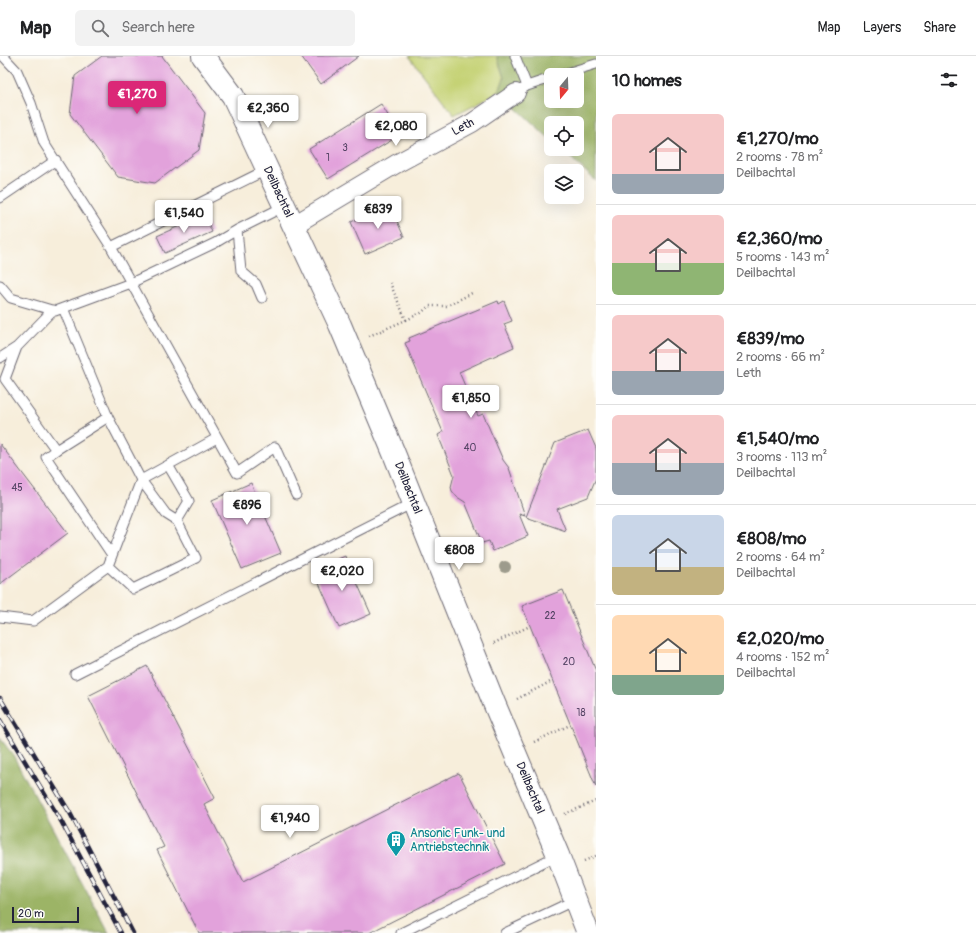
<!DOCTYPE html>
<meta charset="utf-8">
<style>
body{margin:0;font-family:Pangolin,sans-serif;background:#f2f2f2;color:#202124;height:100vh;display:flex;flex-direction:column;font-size:15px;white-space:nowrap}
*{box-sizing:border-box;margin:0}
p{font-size:13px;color:#757577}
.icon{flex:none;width:22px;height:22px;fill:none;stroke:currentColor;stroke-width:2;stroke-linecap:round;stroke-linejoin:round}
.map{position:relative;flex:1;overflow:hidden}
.details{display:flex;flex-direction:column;background:#fff;width:380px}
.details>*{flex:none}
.needle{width:26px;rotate:199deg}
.tools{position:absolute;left:544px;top:12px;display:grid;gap:8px}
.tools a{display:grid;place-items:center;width:40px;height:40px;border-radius:6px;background:#fff;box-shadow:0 4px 16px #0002;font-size:20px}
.scale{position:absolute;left:12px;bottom:10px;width:67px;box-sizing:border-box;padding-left:4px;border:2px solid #22223b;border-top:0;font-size:11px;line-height:14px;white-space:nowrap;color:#22223b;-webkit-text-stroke:3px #fdfcf7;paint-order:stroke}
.price{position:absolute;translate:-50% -34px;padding:0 9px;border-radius:4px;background:#fff;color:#222;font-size:13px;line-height:26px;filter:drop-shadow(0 1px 2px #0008)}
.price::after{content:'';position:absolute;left:50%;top:24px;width:12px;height:9px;margin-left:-6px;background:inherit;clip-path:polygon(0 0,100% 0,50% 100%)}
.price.selected{background:#db2777;color:#fff}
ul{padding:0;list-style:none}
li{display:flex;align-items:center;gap:12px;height:100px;padding:0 16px}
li+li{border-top:1px solid #e0e0e0}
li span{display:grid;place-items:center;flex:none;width:112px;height:80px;border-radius:6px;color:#555}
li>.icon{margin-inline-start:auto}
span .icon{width:48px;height:48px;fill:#fffc;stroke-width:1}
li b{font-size:17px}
h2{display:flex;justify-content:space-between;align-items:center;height:48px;padding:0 16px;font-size:17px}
header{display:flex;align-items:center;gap:24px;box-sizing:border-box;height:56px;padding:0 20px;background:#fff;border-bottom:1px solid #e0e0e0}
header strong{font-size:19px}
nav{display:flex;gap:22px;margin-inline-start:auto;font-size:14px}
.search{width:280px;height:36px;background:#f2f2f2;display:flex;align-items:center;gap:10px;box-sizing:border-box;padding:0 14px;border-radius:6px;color:#757577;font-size:15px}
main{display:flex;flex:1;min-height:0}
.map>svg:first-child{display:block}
.green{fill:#c5d274;stroke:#747a58}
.forest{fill:#9cb466;stroke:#5f6b50;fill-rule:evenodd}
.building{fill:#e2a2db}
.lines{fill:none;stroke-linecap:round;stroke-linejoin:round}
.lane-casing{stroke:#6d6973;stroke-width:11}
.street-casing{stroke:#6d6973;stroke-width:20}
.secondary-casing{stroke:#6d6973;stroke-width:24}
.path{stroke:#6d6973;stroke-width:2.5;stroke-dasharray:1 3;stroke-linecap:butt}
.lane{stroke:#fff;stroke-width:9}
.street{stroke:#fff;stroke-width:18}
.secondary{stroke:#fff;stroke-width:22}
.rail-casing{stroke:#22223b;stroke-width:4.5}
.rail{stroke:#fdfcf7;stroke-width:3;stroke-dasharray:9;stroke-linecap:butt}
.tree{fill:#9d9b8c}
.labels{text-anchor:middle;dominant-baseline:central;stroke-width:3;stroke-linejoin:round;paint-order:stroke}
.number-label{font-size:10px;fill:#524263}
.street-label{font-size:12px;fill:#22223b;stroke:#fdfcf7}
.culture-label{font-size:12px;fill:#0d838f;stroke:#fdfcf7;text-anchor:start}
</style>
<header>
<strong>Map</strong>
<div class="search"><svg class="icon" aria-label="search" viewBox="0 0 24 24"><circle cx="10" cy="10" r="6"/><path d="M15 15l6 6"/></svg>Search here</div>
<nav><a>Map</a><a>Layers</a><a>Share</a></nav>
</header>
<main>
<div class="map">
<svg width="596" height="877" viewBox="0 0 596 877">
<rect width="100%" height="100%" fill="#fdfcf7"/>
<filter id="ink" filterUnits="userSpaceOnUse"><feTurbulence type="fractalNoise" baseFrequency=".025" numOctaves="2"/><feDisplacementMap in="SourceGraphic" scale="8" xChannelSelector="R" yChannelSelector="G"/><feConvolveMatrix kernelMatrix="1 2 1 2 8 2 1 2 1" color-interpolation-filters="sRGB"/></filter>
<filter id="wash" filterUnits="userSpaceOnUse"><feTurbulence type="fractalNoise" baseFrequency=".012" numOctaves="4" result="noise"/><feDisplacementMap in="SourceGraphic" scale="16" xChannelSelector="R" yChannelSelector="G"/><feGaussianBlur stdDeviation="0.9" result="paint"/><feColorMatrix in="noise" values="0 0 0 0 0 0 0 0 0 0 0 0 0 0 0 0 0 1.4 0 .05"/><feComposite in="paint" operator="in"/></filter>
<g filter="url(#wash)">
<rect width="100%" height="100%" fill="#f7eedb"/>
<!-- green -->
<path class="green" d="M409 0H497L504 22 499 36 454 59Z"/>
<!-- forest -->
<path class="forest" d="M497 0H596V125L561 93H577V67H551V84L499 36 504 22ZM551 19H577V45H551Z
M0 682 13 699 109 877H0Z"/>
<g id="blocks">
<!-- building -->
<path class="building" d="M102 0H162L205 57 199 94 155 127 118 121 70 58 75 20Z
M301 0H359L321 28Z
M381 48 400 79 328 123 309 93Z
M390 149 404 181 365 198 351 166Z
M204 159 212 176 165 197 157 180Z
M498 245 499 248 504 245 512 265 504 268 514 291 459 316 478 360 483 358 503 404 509 412 525 460 519 458 528 480 493 495 489 485 482 487 465 446 457 441 452 435 451 431 454 419 438 379 443 376 405 287 410 285 409 282Z
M588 374 596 392V422L588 441 557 453 566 475 526 461 555 387Z
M0 388 68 477 0 528Z
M251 427 281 497 242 513 212 444Z
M345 500 371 558 339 572 313 514Z
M563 534 596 615V731L522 550Z
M147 610 215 742 204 748 243 826 459 717 505 808 369 877H199L157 794 164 791 88 640Z"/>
</g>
</g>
<g filter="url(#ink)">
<use href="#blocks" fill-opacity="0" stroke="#6d6973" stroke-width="1"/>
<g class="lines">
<!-- lane casing -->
<g class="lane-casing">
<path id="lane" d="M3 0 17 15 31 47 44 87 111 191 237 417 275 391 296 439
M515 0 527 30
M560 19 596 8
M516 37 527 30 551 22
M0 142 56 104
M237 174 241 215 256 228 262 242
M111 191 268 113
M0 229 11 242 55 255 131 227 215 187 237 174 285 150
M53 254 17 291 5 323 56 394 108 361 63 252
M0 302 17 291
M108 361 141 424 217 382
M56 394 46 401 112 499
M141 424 166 458 177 465
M108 510 133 533 196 502 177 465 189 445 168 409
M0 561 33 565 108 510 141 424
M75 618 413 447
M401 877 558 799
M505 877 575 844"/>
</g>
<!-- street casing -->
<g class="street-casing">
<path id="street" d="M294 169 396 108 472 67 516 37"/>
</g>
<!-- secondary casing -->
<g class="secondary-casing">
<path id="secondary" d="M203 0 233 40 340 269 393 395 494 647 558 799 588 877"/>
</g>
<!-- path -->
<path class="path" d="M406 264 421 257 429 250H447L474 236
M369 280 406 264 390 227
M494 587 530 570
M517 643 552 625
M534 686 570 669
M565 758 596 745
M584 805 596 800"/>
<!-- lane -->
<use href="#lane" class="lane"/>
<!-- street -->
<use href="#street" class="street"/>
<!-- secondary -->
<use href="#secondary" class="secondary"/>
<!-- rail casing -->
<g class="rail-casing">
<path id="rail" d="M0 642 70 757 133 877
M0 664 61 765 121 877"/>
</g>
<!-- rail -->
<use href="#rail" class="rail"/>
</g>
<!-- trees -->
<circle class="tree" cx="505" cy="511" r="6"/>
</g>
<!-- icons -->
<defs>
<g id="building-pin" transform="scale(1)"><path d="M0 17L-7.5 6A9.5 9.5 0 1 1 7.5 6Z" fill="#0f9aa8" stroke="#fdfcf7"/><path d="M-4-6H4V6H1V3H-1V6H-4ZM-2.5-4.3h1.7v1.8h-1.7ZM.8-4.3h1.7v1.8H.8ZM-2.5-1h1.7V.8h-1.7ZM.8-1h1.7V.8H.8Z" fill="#fff"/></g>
</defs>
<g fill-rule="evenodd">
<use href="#building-pin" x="396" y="784"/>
</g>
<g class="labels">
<!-- number labels -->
<g class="number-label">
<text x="345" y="92">3</text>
<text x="328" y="102">1</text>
<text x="470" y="392">40</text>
<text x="17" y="432">45</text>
<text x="550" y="560">22</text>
<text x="569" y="606">20</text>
<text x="581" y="657">18</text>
</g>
<!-- street labels -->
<g class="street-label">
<text transform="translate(463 71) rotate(-29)">Leth</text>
<text transform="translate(278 136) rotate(65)">Deilbachtal</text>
<text transform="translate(408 432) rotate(68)">Deilbachtal</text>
<text transform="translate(530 732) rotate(67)">Deilbachtal</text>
</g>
<!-- culture labels -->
<g class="culture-label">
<text x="410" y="777">Ansonic Funk- und<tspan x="410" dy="14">Antriebstechnik</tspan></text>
</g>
</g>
</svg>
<div class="tools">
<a><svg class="needle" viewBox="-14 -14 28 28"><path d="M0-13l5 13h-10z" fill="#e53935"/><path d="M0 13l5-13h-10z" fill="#757577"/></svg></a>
<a><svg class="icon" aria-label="locate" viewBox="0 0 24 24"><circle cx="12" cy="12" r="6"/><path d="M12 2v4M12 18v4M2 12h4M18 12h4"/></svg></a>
<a><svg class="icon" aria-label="layers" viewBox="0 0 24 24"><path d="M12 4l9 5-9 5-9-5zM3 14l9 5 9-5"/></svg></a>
</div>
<div class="scale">20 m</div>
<b class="price selected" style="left:137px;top:59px">€1,270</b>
<b class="price" style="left:268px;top:73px">€2,360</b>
<b class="price" style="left:396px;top:91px">€2,080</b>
<b class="price" style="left:378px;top:174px">€839</b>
<b class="price" style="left:184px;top:178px">€1,540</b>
<b class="price" style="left:471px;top:363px">€1,850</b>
<b class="price" style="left:247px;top:470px">€896</b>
<b class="price" style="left:459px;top:515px">€808</b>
<b class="price" style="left:342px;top:536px">€2,020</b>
<b class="price" style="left:290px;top:783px">€1,940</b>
</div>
<section class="details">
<h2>10 homes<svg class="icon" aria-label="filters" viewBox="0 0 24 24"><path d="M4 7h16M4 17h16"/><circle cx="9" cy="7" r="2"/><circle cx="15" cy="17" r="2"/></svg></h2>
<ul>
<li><span style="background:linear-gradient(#f6c9c9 75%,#9aa5b1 0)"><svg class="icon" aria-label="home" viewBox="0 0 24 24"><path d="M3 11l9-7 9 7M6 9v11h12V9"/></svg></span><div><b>€1,270/mo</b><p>2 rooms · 78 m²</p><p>Deilbachtal</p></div></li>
<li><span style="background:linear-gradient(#f6c9c9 60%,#8fb573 0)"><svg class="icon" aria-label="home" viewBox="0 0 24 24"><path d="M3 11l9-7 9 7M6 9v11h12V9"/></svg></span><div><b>€2,360/mo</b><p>5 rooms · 143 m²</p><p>Deilbachtal</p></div></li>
<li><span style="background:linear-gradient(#f6c9c9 70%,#9aa5b1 0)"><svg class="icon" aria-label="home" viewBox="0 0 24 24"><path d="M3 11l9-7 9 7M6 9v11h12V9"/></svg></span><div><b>€839/mo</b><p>2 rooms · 66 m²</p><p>Leth</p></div></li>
<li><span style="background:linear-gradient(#f6c9c9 60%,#9aa5b1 0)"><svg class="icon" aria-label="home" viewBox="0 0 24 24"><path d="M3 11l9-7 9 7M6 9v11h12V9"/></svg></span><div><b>€1,540/mo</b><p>3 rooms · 113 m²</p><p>Deilbachtal</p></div></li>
<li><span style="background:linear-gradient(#c9d6e8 65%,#c2b280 0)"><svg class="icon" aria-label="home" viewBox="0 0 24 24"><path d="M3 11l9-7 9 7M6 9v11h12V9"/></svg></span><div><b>€808/mo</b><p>2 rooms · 64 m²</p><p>Deilbachtal</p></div></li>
<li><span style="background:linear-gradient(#ffd9b3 75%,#7fa58c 0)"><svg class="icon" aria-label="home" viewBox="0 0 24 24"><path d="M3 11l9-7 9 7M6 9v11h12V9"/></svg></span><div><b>€2,020/mo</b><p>4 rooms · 152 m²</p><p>Deilbachtal</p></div></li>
</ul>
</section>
</main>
